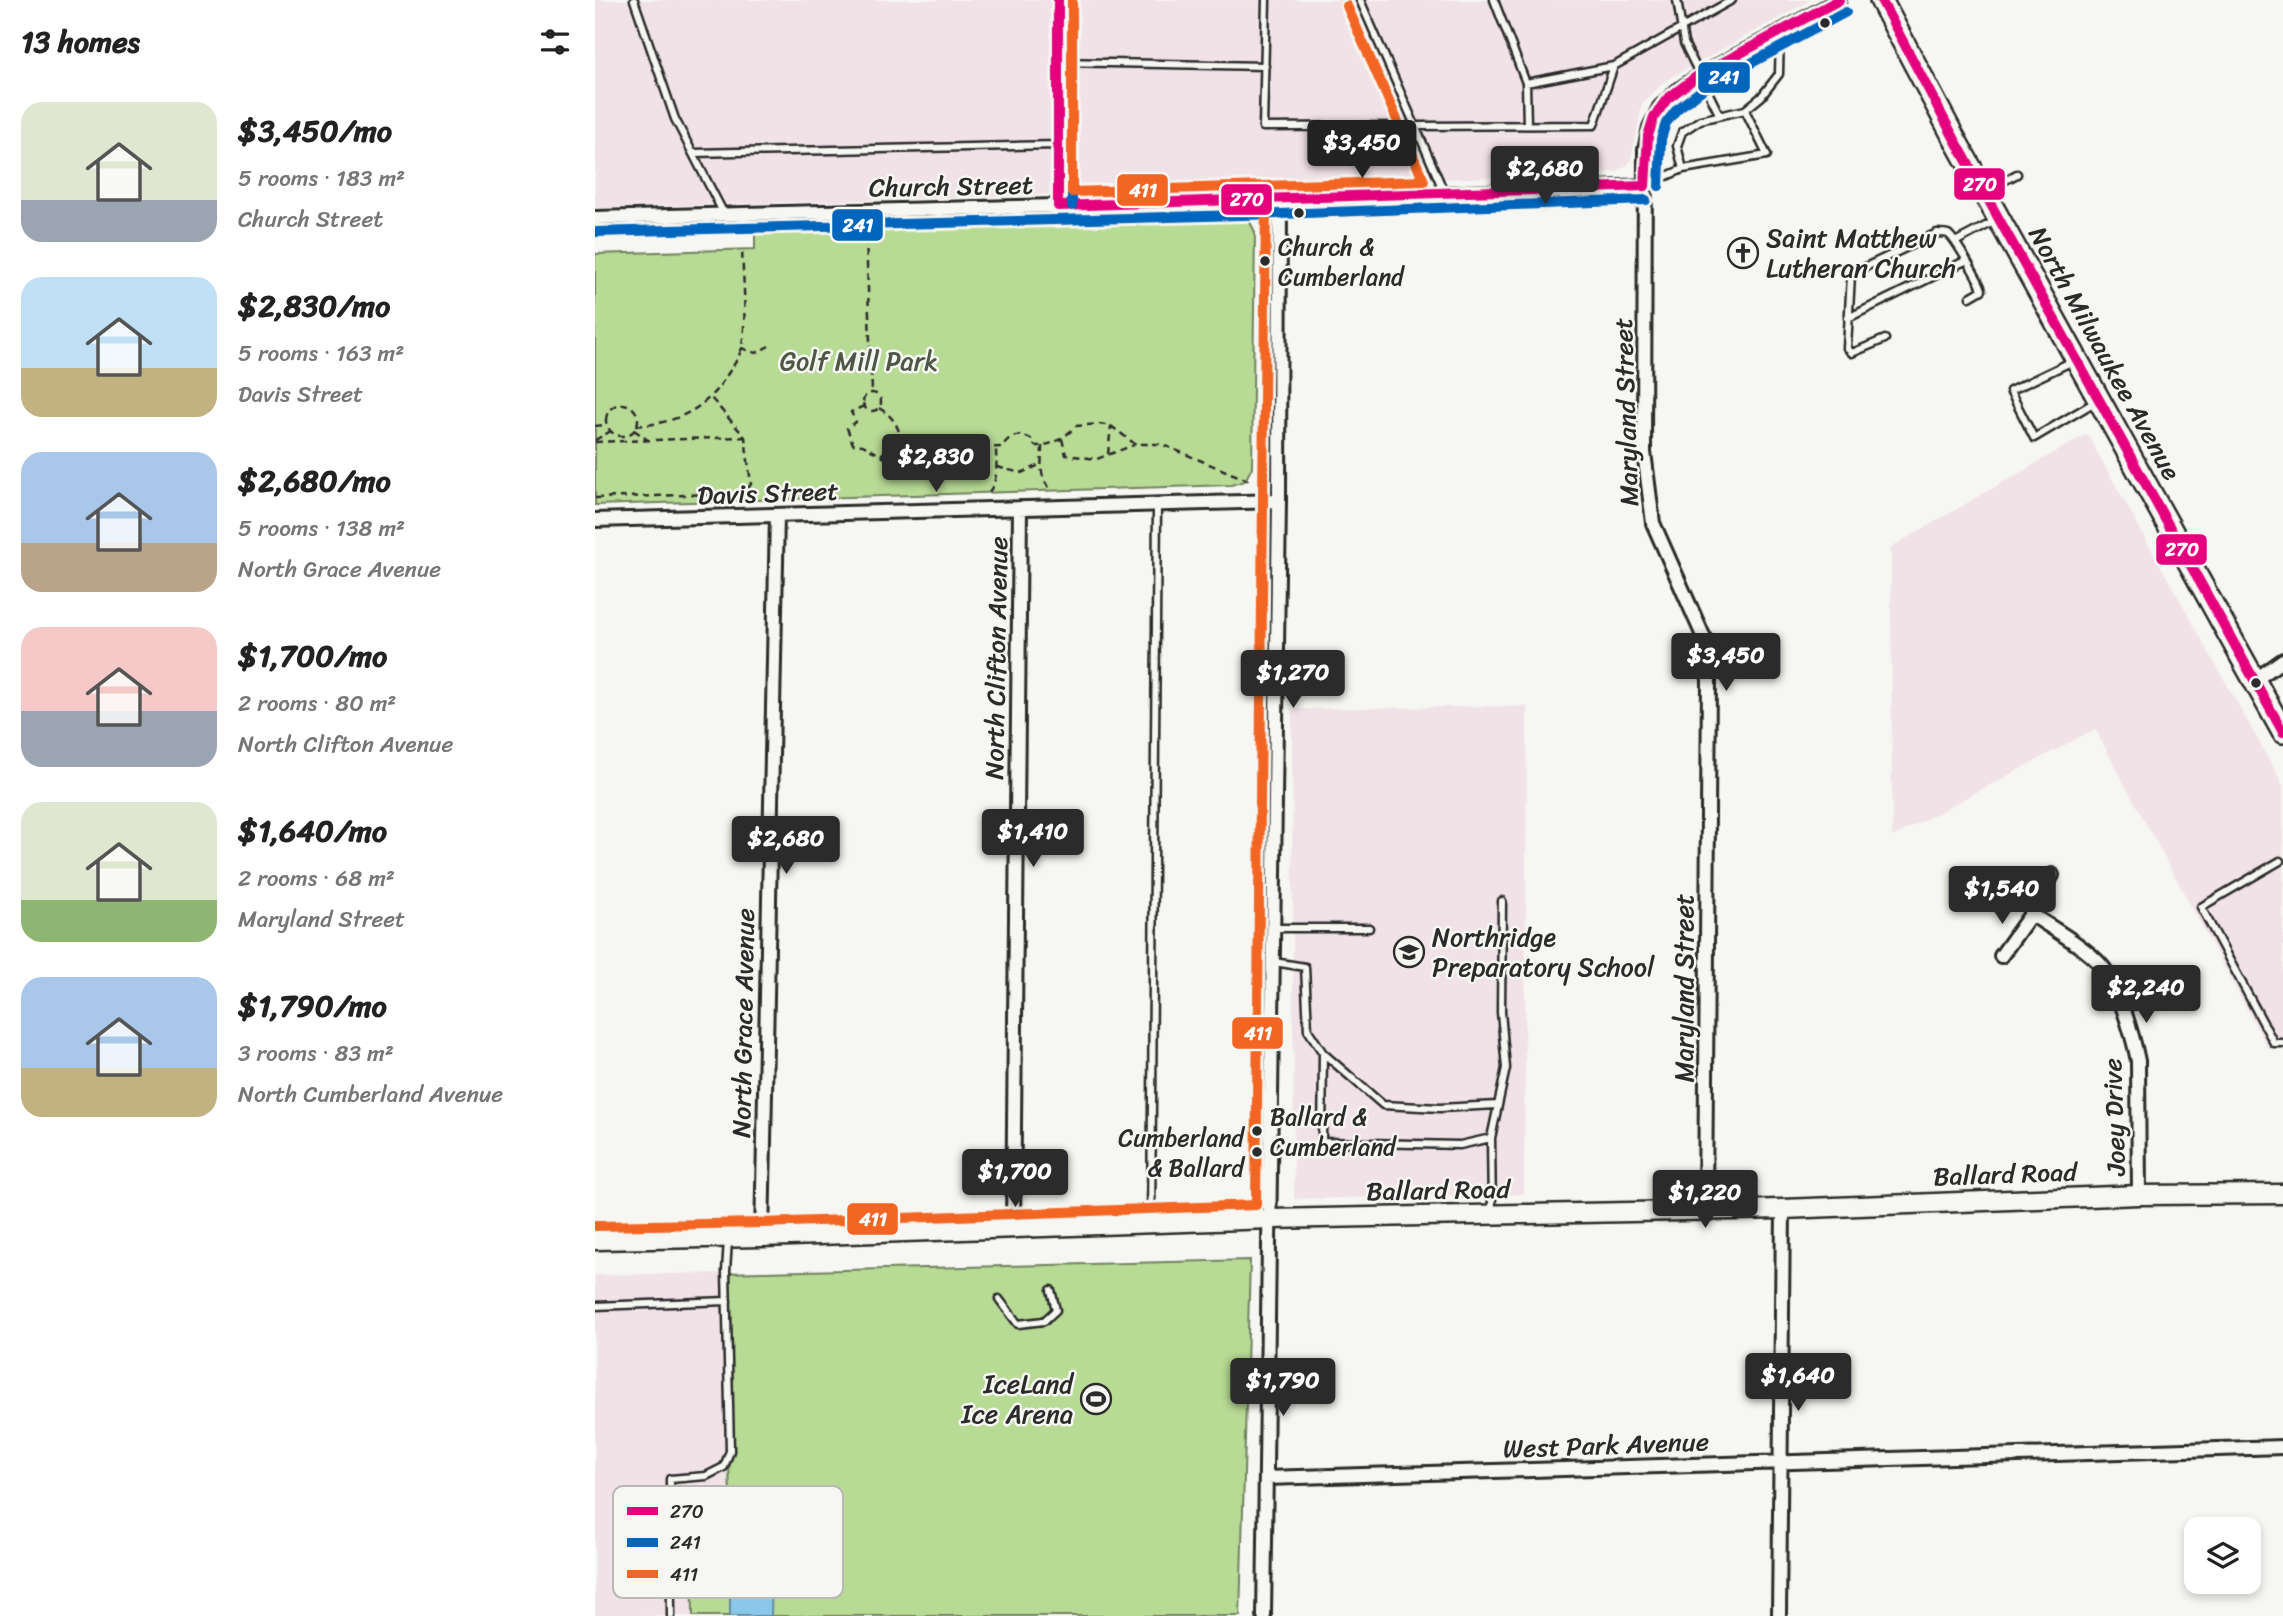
<!DOCTYPE html>
<meta charset="utf-8">
<style>
body{margin:0;font-family:Sriracha,sans-serif;background:#f2f2f2;color:#222;height:100vh;display:flex;flex-direction:column;font-size:26px;white-space:nowrap}
*{box-sizing:border-box;margin:0}
p{font-size:23px;color:#767676}
.icon{flex:none;width:38px;height:38px;fill:none;stroke:currentColor;stroke-width:2;stroke-linecap:round;stroke-linejoin:round}
.map{position:relative;flex:1;overflow:hidden}
.details{display:flex;flex-direction:column;background:#fff;width:595px}
.details>*{flex:none}
.tools{position:absolute;left:1589px;top:1517px;display:grid;gap:14px}
.tools a{display:grid;place-items:center;width:77px;height:77px;border-radius:14px;background:#fff;box-shadow:0 4px 10px #0003;font-size:35px}
.price{position:absolute;translate:-50% -60px;padding:0 16px;border-radius:7px;background:#2b2b2b;color:#fff;font-size:23px;line-height:46px;filter:drop-shadow(0 2px 4px #0008)}
.price::after{content:'';position:absolute;left:50%;top:42px;width:21px;height:16px;margin-left:-10px;background:inherit;clip-path:polygon(0 0,100% 0,50% 100%)}
.price.on{background:#222;color:#fff}
ul{padding:0;list-style:none}
li{display:flex;align-items:center;gap:21px;height:175px;padding:0 21px}
li span{display:grid;place-items:center;flex:none;width:196px;height:140px;border-radius:21px;color:#555}
li>.icon{margin-inline-start:auto}
span .icon{width:84px;height:84px;fill:#fffc;stroke-width:1}
li b{font-size:30px}
h2{display:flex;justify-content:space-between;align-items:center;height:84px;padding:0 21px;font-size:30px}
main{display:flex;flex:1;min-height:0}
.map>svg:first-child{display:block}
.built{fill:#f1e2e8}
.green{fill:#b7da94;stroke:#718260;stroke-width:2}
.water{fill:#8bc7eb;stroke:#65899e;stroke-width:2}
.lines{fill:none;stroke-linecap:round;stroke-linejoin:round}
.lane-casing{stroke:#2b2b2b;stroke-width:11}
.street-casing{stroke:#2b2b2b;stroke-width:18}
.secondary-casing{stroke:#2b2b2b;stroke-width:23}
.primary-casing{stroke:#2b2b2b;stroke-width:26}
.path{stroke:#2b2b2b;stroke-width:2.5;stroke-dasharray:7 5;stroke-linecap:butt}
.lane{stroke:#f6f6f2;stroke-width:6}
.street{stroke:#f6f6f2;stroke-width:12}
.secondary{stroke:#f6f6f2;stroke-width:18}
.primary{stroke:#f6f6f2;stroke-width:21}
.bus-1-casing{stroke:#f6f6f2;stroke-width:16}
.bus-2-casing{stroke:#f6f6f2;stroke-width:16}
.bus-3-casing{stroke:#f6f6f2;stroke-width:16}
.bus-1{stroke:#e5007d;stroke-width:10}
.bus-2{stroke:#0065bd;stroke-width:10}
.bus-3{stroke:#f26522;stroke-width:10}
.bus-dot{fill:#2b2b2b;stroke:#f6f6f2;stroke-width:2.5}
.labels{text-anchor:middle;dominant-baseline:central;stroke-width:5;stroke-linejoin:round;paint-order:stroke}
.bus-label{font-size:24px;fill:#2b2b2b;stroke:#f6f6f2;text-anchor:start}
.street-label{font-size:26px;fill:#2b2b2b;stroke:#f6f6f2}
.poi-label{font-size:26px;fill:#2b2b2b;stroke:#f6f6f2;text-anchor:start}
.park-label{font-size:26px;fill:#4e5745;stroke:#f6f6f2}
.key{fill:#f6f6f2;stroke:#b9b9b6;stroke-width:2}
.key-label{font-size:19px;fill:#2b2b2b}
.line-badge{stroke:#f6f6f2;stroke-width:2.5}
.badge-label{font-size:19px;text-anchor:middle;font-weight:bold;fill:#fff}
</style>
<main>
<section class="details">
<h2>13 homes<svg class="icon" aria-label="filters" viewBox="0 0 24 24"><path d="M4 7h16M4 17h16"/><circle cx="9" cy="7" r="2"/><circle cx="15" cy="17" r="2"/></svg></h2>
<ul>
<li><span style="background:linear-gradient(#dfe7d0 70%,#9aa5b1 0)"><svg class="icon" aria-label="home" viewBox="0 0 24 24"><path d="M3 11l9-7 9 7M6 9v11h12V9"/></svg></span><div><b>$3,450/mo</b><p>5 rooms · 183 m²</p><p>Church Street</p></div></li>
<li><span style="background:linear-gradient(#bfe0f5 65%,#c2b280 0)"><svg class="icon" aria-label="home" viewBox="0 0 24 24"><path d="M3 11l9-7 9 7M6 9v11h12V9"/></svg></span><div><b>$2,830/mo</b><p>5 rooms · 163 m²</p><p>Davis Street</p></div></li>
<li><span style="background:linear-gradient(#a9c7e8 65%,#b9a48a 0)"><svg class="icon" aria-label="home" viewBox="0 0 24 24"><path d="M3 11l9-7 9 7M6 9v11h12V9"/></svg></span><div><b>$2,680/mo</b><p>5 rooms · 138 m²</p><p>North Grace Avenue</p></div></li>
<li><span style="background:linear-gradient(#f6c9c9 60%,#9aa5b1 0)"><svg class="icon" aria-label="home" viewBox="0 0 24 24"><path d="M3 11l9-7 9 7M6 9v11h12V9"/></svg></span><div><b>$1,700/mo</b><p>2 rooms · 80 m²</p><p>North Clifton Avenue</p></div></li>
<li><span style="background:linear-gradient(#dfe7d0 70%,#8fb573 0)"><svg class="icon" aria-label="home" viewBox="0 0 24 24"><path d="M3 11l9-7 9 7M6 9v11h12V9"/></svg></span><div><b>$1,640/mo</b><p>2 rooms · 68 m²</p><p>Maryland Street</p></div></li>
<li><span style="background:linear-gradient(#a9c7e8 65%,#c2b280 0)"><svg class="icon" aria-label="home" viewBox="0 0 24 24"><path d="M3 11l9-7 9 7M6 9v11h12V9"/></svg></span><div><b>$1,790/mo</b><p>3 rooms · 83 m²</p><p>North Cumberland Avenue</p></div></li>
</ul>
</section>
<div class="map">
<svg width="1688" height="1616" viewBox="0 0 1688 1616">
<rect width="100%" height="100%" fill="#f6f6f2"/>
<filter id="ink" filterUnits="userSpaceOnUse"><feTurbulence type="fractalNoise" baseFrequency=".0143" numOctaves="2"/><feDisplacementMap in="SourceGraphic" scale="14" xChannelSelector="R" yChannelSelector="G"/><feConvolveMatrix kernelMatrix="1 2 1 2 8 2 1 2 1" color-interpolation-filters="sRGB"/></filter>
<g filter="url(#ink)">
<!-- built -->
<path class="built" d="M0 0H1216L1070 81 1047 104 1036 160 1032 165 1021 172 506 193 0 208Z
M1492 434 1688 785V1047L1673 1048 1500 729 1297 837 1296 547Z
M932 706 929 1194 699 1199 697 709Z
M129 1273 135 1499 96 1500 98 1616H0V1275Z"/>
<!-- green -->
<path class="green" d="M642 215 655 222 660 232 657 467 650 481 636 485 0 505V254L160 249V230Z
M655 1260 645 1616H98L96 1500 135 1498 129 1273Z"/>
<!-- water -->
<path class="water" d="M170 1560 176 1566 177 1573 176 1616H135V1566L141 1562Z"/>
<g class="lines">
<!-- lane casing -->
<g class="lane-casing">
<path id="lane" d="M39 0 80 119 129 214
M671 0 668 127 999 125 1019 66
M765 0 850 194
M899 0 931 83 932 125
M1082 0 1089 43 1124 114
M463 62 670 66
M931 83 1019 66 1137 0
M98 153 463 145
M1088 169 1082 146 1087 132 1105 120 1150 110 1166 97 1184 74 1185 32
M1051 185 1088 169 1172 155 1150 110
M1393 189 1422 174
M463 206V0
M1362 241 1402 220
M1253 318 1370 261
M1290 339 1257 353 1252 348 1256 275 1262 271 1342 233C1345 233 1351 233 1353 234 1359 237 1386 283 1387 290L1375 297
M1480 360 1415 391 1439 438 1500 402
M1685 861 1606 907 1679 1043H1688
M678 928H774
M679 962 710 967 713 1030 728 1053 788 1105 845 1108 902 1105
M728 1053 727 1142 865 1145 896 1138
M897 1213 896 1138 911 1068 906 1012 907 901
M556 1220 562 505
M404 1299 423 1324 449 1321 461 1310 456 1290
M0 1306 132 1301
M76 1616 75 1479 111 1476 129 1467 135 1451 131 1271 133 1240"/>
</g>
<!-- street casing -->
<g class="street-casing">
<path id="street" d="M0 218 685 200 1050 186
M0 520 684 501
M1660 680 1688 660
M1436 914C1458 929 1489 946 1506 965 1523 984 1538 1036 1543 1061L1544 1195
M1406 956 1436 914 1457 875
M1110 1210 1114 681 1109 638 1058 523 1049 452 1050 150 1055 127 1065 107 1082 91 1104 76 1244 0
M418 1228 425 508
M167 1237 182 515
M671 1478 1688 1447
M669 1616 684 501 685 200
M1184 1616 1188 1209"/>
</g>
<!-- secondary casing -->
<g class="secondary-casing">
<path id="secondary" d="M0 1240 167 1237 675 1219 1188 1209 1544 1195 1688 1194"/>
</g>
<!-- primary casing -->
<g class="primary-casing">
<path id="primary" d="M1286 0 1358 136 1688 732"/>
</g>
<!-- path -->
<path class="path" d="M271 238 277 392
M146 348 161 353 174 346
M268 402a9 9 0 1 1 18 0a9 9 0 1 1-18 0Z
M11 420a16 16 0 1 1 32 0a16 16 0 1 1-32 0Z
M269 406 256 412 261 422 252 428 258 444 268 445 307 468H314
M284 408C310 423 303 443 316 468L382 448 407 447C414 435 424 433 436 439L440 446C458 446 469 438 481 426L504 424 516 426 540 444H566L655 481
M0 426 10 425
M41 426C82 423 110 410 132 375 138 366 145 357 147 346 152 315 148 280 147 248
M39 430 53 440
M467 439 471 455 502 459 539 445
M0 440 16 431
M0 442 150 437
M447 446C447 463 443 477 456 490
M513 454 516 426
M286 455 305 439
M402 467 426 473 447 464
M394 492C404 479 401 464 401 448
M0 498 150 493 156 484 150 437 116 398"/>
<!-- lane -->
<use href="#lane" class="lane"/>
<!-- street -->
<use href="#street" class="street"/>
<!-- secondary -->
<use href="#secondary" class="secondary"/>
<!-- primary -->
<use href="#primary" class="primary"/>
<!-- bus-1 casing -->
<g class="bus-1-casing">
<path id="bus-1" d="M463 0V206
M1286 0 1358 136 1688 732
M1050 186 1053 136 1059 117 1072 99 1101 77 1244 0
M463 206 1050 186"/>
</g>
<!-- bus-2 casing -->
<g class="bus-2-casing">
<path id="bus-2" d="M477 0V206
M1064 186 1066 139 1071 123 1082 109 1108 89 1251 12
M0 232 685 214 1051 200"/>
</g>
<!-- bus-3 casing -->
<g class="bus-3-casing">
<path id="bus-3" d="M477 0V192L829 181 752 6
M0 1226 167 1223 661 1205 671 200"/>
</g>
<!-- bus-1 -->
<use href="#bus-1" class="bus-1"/>
<!-- bus-2 -->
<use href="#bus-2" class="bus-2"/>
<!-- bus-3 -->
<use href="#bus-3" class="bus-3"/>
</g>
</g>
<!-- icons -->
<defs>
<g id="church-ring" transform="scale(1.575)"><circle r="9.5" fill="#f6f6f2" stroke="#2b2b2b" stroke-width="1.5"/><path d="M-1.2-6h2.4v3.5h3.3v2.4h-3.3V6h-2.4V-.1h-3.3v-2.4h3.3Z" fill="#2b2b2b"/></g>
<g id="school-ring" transform="scale(1.575)"><circle r="9.5" fill="#f6f6f2" stroke="#2b2b2b" stroke-width="1.5"/><path d="M0-5L7-2L0 1L-7-2ZM-4 1L0 2.5L4 1V4Q0 6-4 4Z" fill="#2b2b2b"/></g>
<g id="stadium-ring" transform="scale(1.575)"><circle r="9.5" fill="#f6f6f2" stroke="#2b2b2b" stroke-width="1.5"/><path d="M0-5a6.5 5 0 1 0 0 10a6.5 5 0 1 0 0-10ZM-3.5-1.8h7v3.6h-7Z" fill="#2b2b2b"/></g>
</defs>
<g fill-rule="evenodd">
<use href="#church-ring" x="1148" y="253"/>
<use href="#school-ring" x="814" y="952"/>
<use href="#stadium-ring" x="501" y="1399"/>
</g>
<!-- markers -->
<g class="bus-dot">
<circle cx="1230" cy="23" r="6"/>
<circle cx="704" cy="213" r="6"/>
<circle cx="670" cy="261" r="6"/>
<circle cx="1661" cy="683" r="6"/>
<circle cx="662" cy="1131" r="6"/>
<circle cx="662" cy="1152" r="6"/>
</g>
<g class="labels">
<!-- bus labels -->
<g class="bus-label">
<text x="683" y="247">Church &amp;<tspan x="683" dy="30">Cumberland</tspan></text>
<text x="675" y="1117">Ballard &amp;<tspan x="675" dy="30">Cumberland</tspan></text>
<text x="649" y="1138" text-anchor="end">Cumberland<tspan x="649" dy="30">&amp; Ballard</tspan></text>
</g>
<!-- street labels -->
<g class="street-label">
<text transform="translate(356 186) rotate(-1)">Church Street</text>
<text transform="translate(1510 353) rotate(61)">North Milwaukee Avenue</text>
<text transform="translate(1031 412) rotate(-92)">Maryland Street</text>
<text transform="translate(173 493) rotate(-2)">Davis Street</text>
<text transform="translate(401 658) rotate(-89)">North Clifton Avenue</text>
<text transform="translate(1089 988) rotate(-90)">Maryland Street</text>
<text transform="translate(148 1023) rotate(-89)">North Grace Avenue</text>
<text transform="translate(1519 1117) rotate(-92)">Joey Drive</text>
<text transform="translate(1410 1174) rotate(-2)">Ballard Road</text>
<text transform="translate(843 1190) rotate(-1)">Ballard Road</text>
<text transform="translate(1011 1445) rotate(-2)">West Park Avenue</text>
</g>
<!-- poi labels -->
<g class="poi-label">
<text x="1171" y="238">Saint Matthew<tspan x="1171" dy="30">Lutheran Church</tspan></text>
<text x="837" y="937">Northridge<tspan x="837" dy="30">Preparatory School</tspan></text>
<text x="478" y="1384" text-anchor="end">IceLand<tspan x="478" dy="30">Ice Arena</tspan></text>
</g>
<!-- park labels -->
<g class="park-label">
<text x="264" y="361">Golf Mill Park</text>
</g>
</g>
<!-- legend -->
<rect x="18" y="1486" width="230" height="112" rx="10" class="key"/>
<rect x="32" y="1507" width="31" height="8" fill="#e5007d"/>
<rect x="32" y="1538" width="31" height="9" fill="#0065bd"/>
<rect x="32" y="1570" width="31" height="8" fill="#f26522"/>
<g class="key-label">
<text x="75" y="1518">270</text>
<text x="75" y="1549">241</text>
<text x="75" y="1581">411</text>
</g>
<g class="line-badge">
<rect x="1102" y="61" width="54" height="33" rx="7" fill="#0065bd"/>
<rect x="1358" y="167" width="53" height="34" rx="7" fill="#e5007d"/>
<rect x="521" y="173" width="53" height="34" rx="7" fill="#f26522"/>
<rect x="625" y="183" width="53" height="33" rx="7" fill="#e5007d"/>
<rect x="236" y="208" width="53" height="34" rx="7" fill="#0065bd"/>
<rect x="1560" y="533" width="53" height="33" rx="7" fill="#e5007d"/>
<rect x="636" y="1016" width="53" height="34" rx="7" fill="#f26522"/>
<rect x="251" y="1202" width="53" height="34" rx="7" fill="#f26522"/>
</g>
<g class="badge-label">
<text x="1129" y="84">241</text>
<text x="1385" y="191">270</text>
<text x="548" y="197">411</text>
<text x="652" y="206">270</text>
<text x="263" y="232">241</text>
<text x="1587" y="556">270</text>
<text x="663" y="1040">411</text>
<text x="278" y="1226">411</text>
</g>
</svg>
<div class="tools">
<a><svg class="icon" aria-label="layers" viewBox="0 0 24 24"><path d="M12 4l9 5-9 5-9-5zM3 14l9 5 9-5"/></svg></a>
</div>
<b class="price on" style="left:767px;top:180px">$3,450</b>
<b class="price" style="left:950px;top:206px">$2,680</b>
<b class="price" style="left:341px;top:494px">$2,830</b>
<b class="price" style="left:1131px;top:693px">$3,450</b>
<b class="price" style="left:698px;top:710px">$1,270</b>
<b class="price" style="left:438px;top:869px">$1,410</b>
<b class="price" style="left:191px;top:876px">$2,680</b>
<b class="price" style="left:1407px;top:926px">$1,540</b>
<b class="price" style="left:1551px;top:1025px">$2,240</b>
<b class="price" style="left:420px;top:1209px">$1,700</b>
<b class="price" style="left:1110px;top:1230px">$1,220</b>
<b class="price" style="left:1203px;top:1413px">$1,640</b>
<b class="price" style="left:688px;top:1418px">$1,790</b>
</div>
</main>
